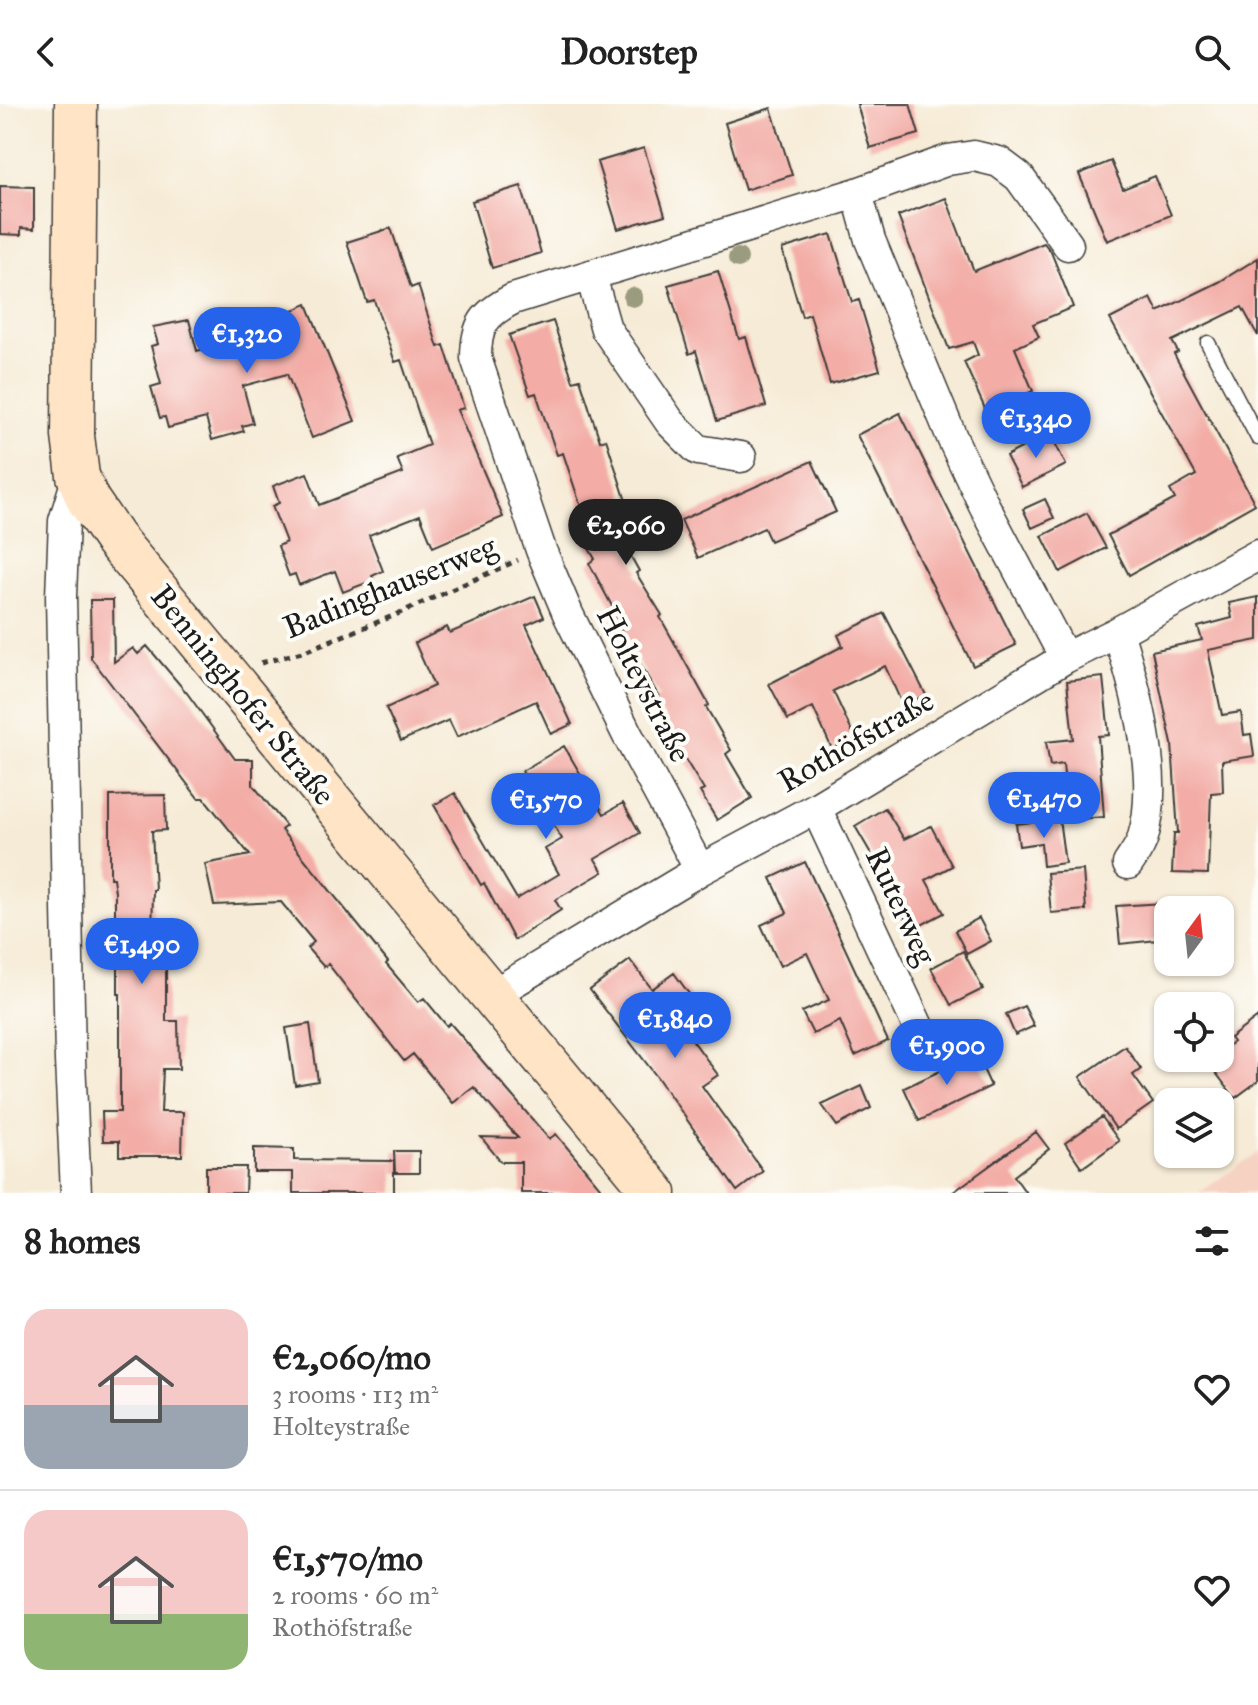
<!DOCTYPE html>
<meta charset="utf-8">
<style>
body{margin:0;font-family:"IM FELL Great Primer",serif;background:#f6f6f6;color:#222;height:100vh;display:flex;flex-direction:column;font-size:30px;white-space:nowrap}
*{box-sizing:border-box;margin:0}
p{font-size:26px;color:#767676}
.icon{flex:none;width:44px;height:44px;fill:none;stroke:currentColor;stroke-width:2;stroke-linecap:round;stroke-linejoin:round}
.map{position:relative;height:1089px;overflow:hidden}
.details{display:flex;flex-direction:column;background:#fff;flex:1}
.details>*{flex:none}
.needle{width:52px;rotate:15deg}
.controls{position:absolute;left:1154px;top:792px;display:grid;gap:16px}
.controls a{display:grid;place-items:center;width:80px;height:80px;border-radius:16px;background:#fff;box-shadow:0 2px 6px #0004;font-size:40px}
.price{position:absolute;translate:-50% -68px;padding:0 18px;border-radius:28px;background:#2563eb;color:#fff;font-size:26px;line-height:52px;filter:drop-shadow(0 2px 4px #0008)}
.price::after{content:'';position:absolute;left:50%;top:48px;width:24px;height:18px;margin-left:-12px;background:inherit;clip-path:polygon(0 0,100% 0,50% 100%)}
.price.active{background:#222;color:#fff}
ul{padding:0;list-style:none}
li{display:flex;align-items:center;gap:24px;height:200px;padding:0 24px}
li+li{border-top:2px solid #e0e0e0}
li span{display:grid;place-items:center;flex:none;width:224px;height:160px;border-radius:24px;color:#555}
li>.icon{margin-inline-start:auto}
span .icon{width:96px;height:96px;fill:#fffc;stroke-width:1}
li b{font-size:34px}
h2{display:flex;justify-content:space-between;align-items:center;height:96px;padding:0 24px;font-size:34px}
header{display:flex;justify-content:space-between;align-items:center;height:104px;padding:0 24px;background:#fff;font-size:36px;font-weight:800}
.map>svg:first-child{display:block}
.built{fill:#f6d2c3}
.building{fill:#f3aca6}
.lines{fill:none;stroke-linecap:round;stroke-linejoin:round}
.service-casing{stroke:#3d3b38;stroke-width:17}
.minor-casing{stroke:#3d3b38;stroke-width:33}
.secondary-casing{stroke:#3d3b38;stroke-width:45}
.path{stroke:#3d3b38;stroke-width:5;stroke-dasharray:6 6;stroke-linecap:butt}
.service{stroke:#fff;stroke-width:14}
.minor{stroke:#fff;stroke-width:30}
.secondary{stroke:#ffe4c6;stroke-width:42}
.tree{fill:#9b9b80}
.labels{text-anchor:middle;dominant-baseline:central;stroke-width:8;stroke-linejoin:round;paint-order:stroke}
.street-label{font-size:32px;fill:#1c1c1c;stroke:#fdfcf7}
</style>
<header><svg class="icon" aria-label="back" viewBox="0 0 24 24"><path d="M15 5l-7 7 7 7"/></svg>Doorstep<svg class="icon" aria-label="search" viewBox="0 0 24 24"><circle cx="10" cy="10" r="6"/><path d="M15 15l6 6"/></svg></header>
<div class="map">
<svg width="1258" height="1089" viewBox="0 0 1258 1089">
<rect width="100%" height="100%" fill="#fdfcf7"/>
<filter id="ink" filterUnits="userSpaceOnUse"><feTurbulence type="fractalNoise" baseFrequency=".0125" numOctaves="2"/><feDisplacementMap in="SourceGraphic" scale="16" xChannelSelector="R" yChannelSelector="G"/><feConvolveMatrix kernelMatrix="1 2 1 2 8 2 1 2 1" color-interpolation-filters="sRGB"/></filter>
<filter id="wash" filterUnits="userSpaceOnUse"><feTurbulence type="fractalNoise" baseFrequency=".006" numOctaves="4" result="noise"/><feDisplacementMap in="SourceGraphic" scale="32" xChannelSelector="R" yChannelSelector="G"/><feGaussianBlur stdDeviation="1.8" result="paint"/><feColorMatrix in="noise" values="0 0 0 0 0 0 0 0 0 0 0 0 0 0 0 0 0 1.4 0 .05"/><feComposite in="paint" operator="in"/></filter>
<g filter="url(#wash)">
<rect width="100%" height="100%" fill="#f6ebd6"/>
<!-- built -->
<path class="built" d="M1258 1048V1089H1199Z"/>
<g id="blocks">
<!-- building -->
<path class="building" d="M857 0H910L919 30 870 44Z
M771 4 792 71 745 86 725 19Z
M644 44 665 111 618 125 597 58Z
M1111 57 1123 85 1155 72 1171 111 1107 137 1079 70Z
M0 82 34 83V125L21 124V131L0 130Z
M521 82 541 149 492 164 472 97Z
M946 94 974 167 1044 139 1051 148 1073 203 1033 220 1039 233 1015 244 1033 287 986 307 964 258 978 251 973 238 949 245 898 112Z
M391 124 411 184 418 181 438 243 444 241 464 304 457 306 503 413 433 443 420 411 369 431 383 467 372 472 374 476 343 488 335 467 299 481 295 470 289 472 278 442 286 438 272 402 279 399 273 382 307 369 319 401 403 369 397 354 429 341 401 256 395 258 374 196 367 198 347 138Z
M831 130 852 198 859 196 880 266 830 280 810 210 802 213 782 145Z
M1258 154V232L1242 203 1172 237 1178 248 1174 250 1255 400 1129 471 1108 431 1175 395 1170 386 1196 371 1110 215 1151 194 1158 208 1219 178Z
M718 167 739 235 746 233 766 302 717 317 696 247 689 250 668 181Z
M307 200 355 317 312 334 287 270 243 282 253 319 242 322 244 327 212 336 206 314 168 324 165 313 160 314 151 283 161 280 151 242 158 240 153 223 189 216 197 247 269 227 265 218Z
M553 217 573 277 580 275 600 337 606 335 626 397 604 404 639 467 636 469 662 511 660 513 709 601 706 603 731 646 726 650 752 694 717 716 700 688 704 686 677 642 680 639 654 596 659 593 609 506 613 504 589 459 595 455 584 436 591 433 563 349 557 351 536 289 530 291 509 231Z
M900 309 1016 541 973 562 857 331Z
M1050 329 1066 361 1022 383 1006 352Z
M812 357 836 408 770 437 764 424 698 454 681 416Z
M1045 395 1054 414 1032 424 1023 405Z
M1087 409 1106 444 1060 468 1042 432Z
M535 492 544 513 526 521 572 620 551 630 536 597 457 633 449 616 401 637 386 604 434 582 415 539 447 523 450 529Z
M1258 493V536L1208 546 1222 611 1241 608 1244 631 1251 630 1254 652 1222 657 1223 688 1211 689 1208 770 1172 769 1174 729H1178L1172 640 1152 547 1202 536 1198 523 1232 514 1229 499Z
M90 496H113L114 558 133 544 138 550 147 542 187 589 235 655H253V681L286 722 281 726 388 858 386 860 418 898 424 894 447 922 450 919 549 1035 556 1030 605 1089H521V1058H501L481 1033 518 1034 474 983 453 999 413 950 404 957 328 860 324 863 307 844 314 838 281 798 214 801 205 760 250 751 204 694H198L91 554Z
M884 509 926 591 903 602 885 562 833 587 855 634 832 645 813 603 788 616 769 580 843 542 838 531Z
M1103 573 1109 631 1098 632 1104 713 1068 716 1063 660 1050 662 1046 638 1073 635 1067 577Z
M564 642 604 710 623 699 640 729 595 755 603 768 555 796 561 806 514 836 484 779 481 781 434 701 455 689 517 795 559 770 545 745 562 735 522 667Z
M165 691 166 726 152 727 155 786H153L152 836H184V858H166V917H178L179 965H163L161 1008H183L182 1052H119V1037H103L102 1008H120V890H118V843H115V788L113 774H110V692Z
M885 704 904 735 931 722 952 762 926 776 944 809 912 826 892 790 894 789 855 722Z
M1059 715 1065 759 1043 762 1041 739 1019 742 1016 720Z
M805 758 888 937 855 952 840 917 813 930 802 908 829 896 807 849 780 862 761 821 787 809 771 774Z
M1083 766 1086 806 1051 809 1047 769Z
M1163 799 1167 835 1120 840 1116 802Z
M979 814 991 837 967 850 955 827Z
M963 847 983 885 951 901 931 864Z
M630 856 652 885 674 869 697 901 677 915 718 971 702 982 763 1067 737 1087 657 973 590 886Z
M1024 902 1034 922 1015 931 1006 910Z
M1258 913V977L1235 994 1207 957 1212 954H1220V948L1233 938 1230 934Z
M310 920 318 977 295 981 286 924Z
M1125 942 1141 965 1133 971 1153 999 1116 1025 1080 973Z
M976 950 991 982 919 1017 904 984Z
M862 982 871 1004 837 1022 822 1001Z
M1102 1013 1119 1037 1082 1064 1065 1039Z
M1036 1028 1049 1045 1014 1072 1026 1089H952Z
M254 1044 294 1045V1056L394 1057V1089H293V1068H254Z
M394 1047H419V1069H395Z
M206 1063H246L245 1089H206Z"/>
</g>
</g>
<g filter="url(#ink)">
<use href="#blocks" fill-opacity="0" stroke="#3d3b38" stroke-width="2"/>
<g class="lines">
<!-- service casing -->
<g class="service-casing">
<path id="service" d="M1208 239 1258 334"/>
</g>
<!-- minor casing -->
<g class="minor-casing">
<path id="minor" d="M857 89 870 136 953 336 984 401 1065 554
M591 172 606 225 670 318 698 346 741 353
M1118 528C1136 585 1161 674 1143 733 1141 742 1133 752 1128 760
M816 704 922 931
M700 766 627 630 568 510 541 446 476 254C476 221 484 210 513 195L857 89 948 56 974 52 999 58 1019 73 1068 141
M492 891 700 766 816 704 1065 554 1118 528 1258 451
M76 1089 70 956 61 492 64 417 78 372"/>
</g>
<!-- secondary casing -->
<g class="secondary-casing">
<path id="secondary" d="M76 0 73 332 78 372 88 396 114 434 655 1089"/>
</g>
<!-- path -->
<path class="path" d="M261 559 302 548 393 512 518 456"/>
<!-- service -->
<use href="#service" class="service"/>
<!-- minor -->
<use href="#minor" class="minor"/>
<!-- secondary -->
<use href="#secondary" class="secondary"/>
</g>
<!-- trees -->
<g class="tree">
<circle cx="738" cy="154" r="10"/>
<circle cx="633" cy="193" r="10"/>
</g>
</g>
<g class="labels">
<!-- street labels -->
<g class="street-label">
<text transform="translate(390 483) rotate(-22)">Badinghauserweg</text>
<text transform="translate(644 580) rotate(63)">Holteystraße</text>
<text transform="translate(243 591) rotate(51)">Benninghofer Straße</text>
<text transform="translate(856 637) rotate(-30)">Rothöfstraße</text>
<text transform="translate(901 802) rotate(65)">Ruterweg</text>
</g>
</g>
</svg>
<div class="controls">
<a><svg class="needle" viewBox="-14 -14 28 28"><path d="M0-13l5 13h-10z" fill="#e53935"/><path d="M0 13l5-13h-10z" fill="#767676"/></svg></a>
<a><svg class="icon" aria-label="locate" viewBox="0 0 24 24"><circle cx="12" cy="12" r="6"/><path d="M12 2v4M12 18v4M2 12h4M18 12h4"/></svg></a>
<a><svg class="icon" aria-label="layers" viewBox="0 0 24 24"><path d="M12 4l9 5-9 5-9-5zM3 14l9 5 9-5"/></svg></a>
</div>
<b class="price" style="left:247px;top:271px">€1,320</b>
<b class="price" style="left:1036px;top:356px">€1,340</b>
<b class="price active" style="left:626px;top:463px">€2,060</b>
<b class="price" style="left:1044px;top:736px">€1,470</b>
<b class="price" style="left:546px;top:737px">€1,570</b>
<b class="price" style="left:142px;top:882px">€1,490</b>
<b class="price" style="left:675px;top:956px">€1,840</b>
<b class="price" style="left:947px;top:983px">€1,900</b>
</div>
<section class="details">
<h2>8 homes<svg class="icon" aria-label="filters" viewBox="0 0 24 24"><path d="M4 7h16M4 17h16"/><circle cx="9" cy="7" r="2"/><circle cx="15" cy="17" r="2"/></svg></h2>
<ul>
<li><span style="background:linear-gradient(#f6c9c9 60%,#9aa5b1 0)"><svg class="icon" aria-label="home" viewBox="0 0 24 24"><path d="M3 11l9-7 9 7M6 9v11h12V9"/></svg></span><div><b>€2,060/mo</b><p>3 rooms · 113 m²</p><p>Holteystraße</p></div><svg class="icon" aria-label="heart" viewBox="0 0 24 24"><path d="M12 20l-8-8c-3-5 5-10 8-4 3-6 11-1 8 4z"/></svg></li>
<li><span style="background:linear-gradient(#f6c9c9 65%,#8fb573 0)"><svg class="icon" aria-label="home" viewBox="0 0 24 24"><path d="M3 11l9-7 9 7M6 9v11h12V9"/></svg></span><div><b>€1,570/mo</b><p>2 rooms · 60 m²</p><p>Rothöfstraße</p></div><svg class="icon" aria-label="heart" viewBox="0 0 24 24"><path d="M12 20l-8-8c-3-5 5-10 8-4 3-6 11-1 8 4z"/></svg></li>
</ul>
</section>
